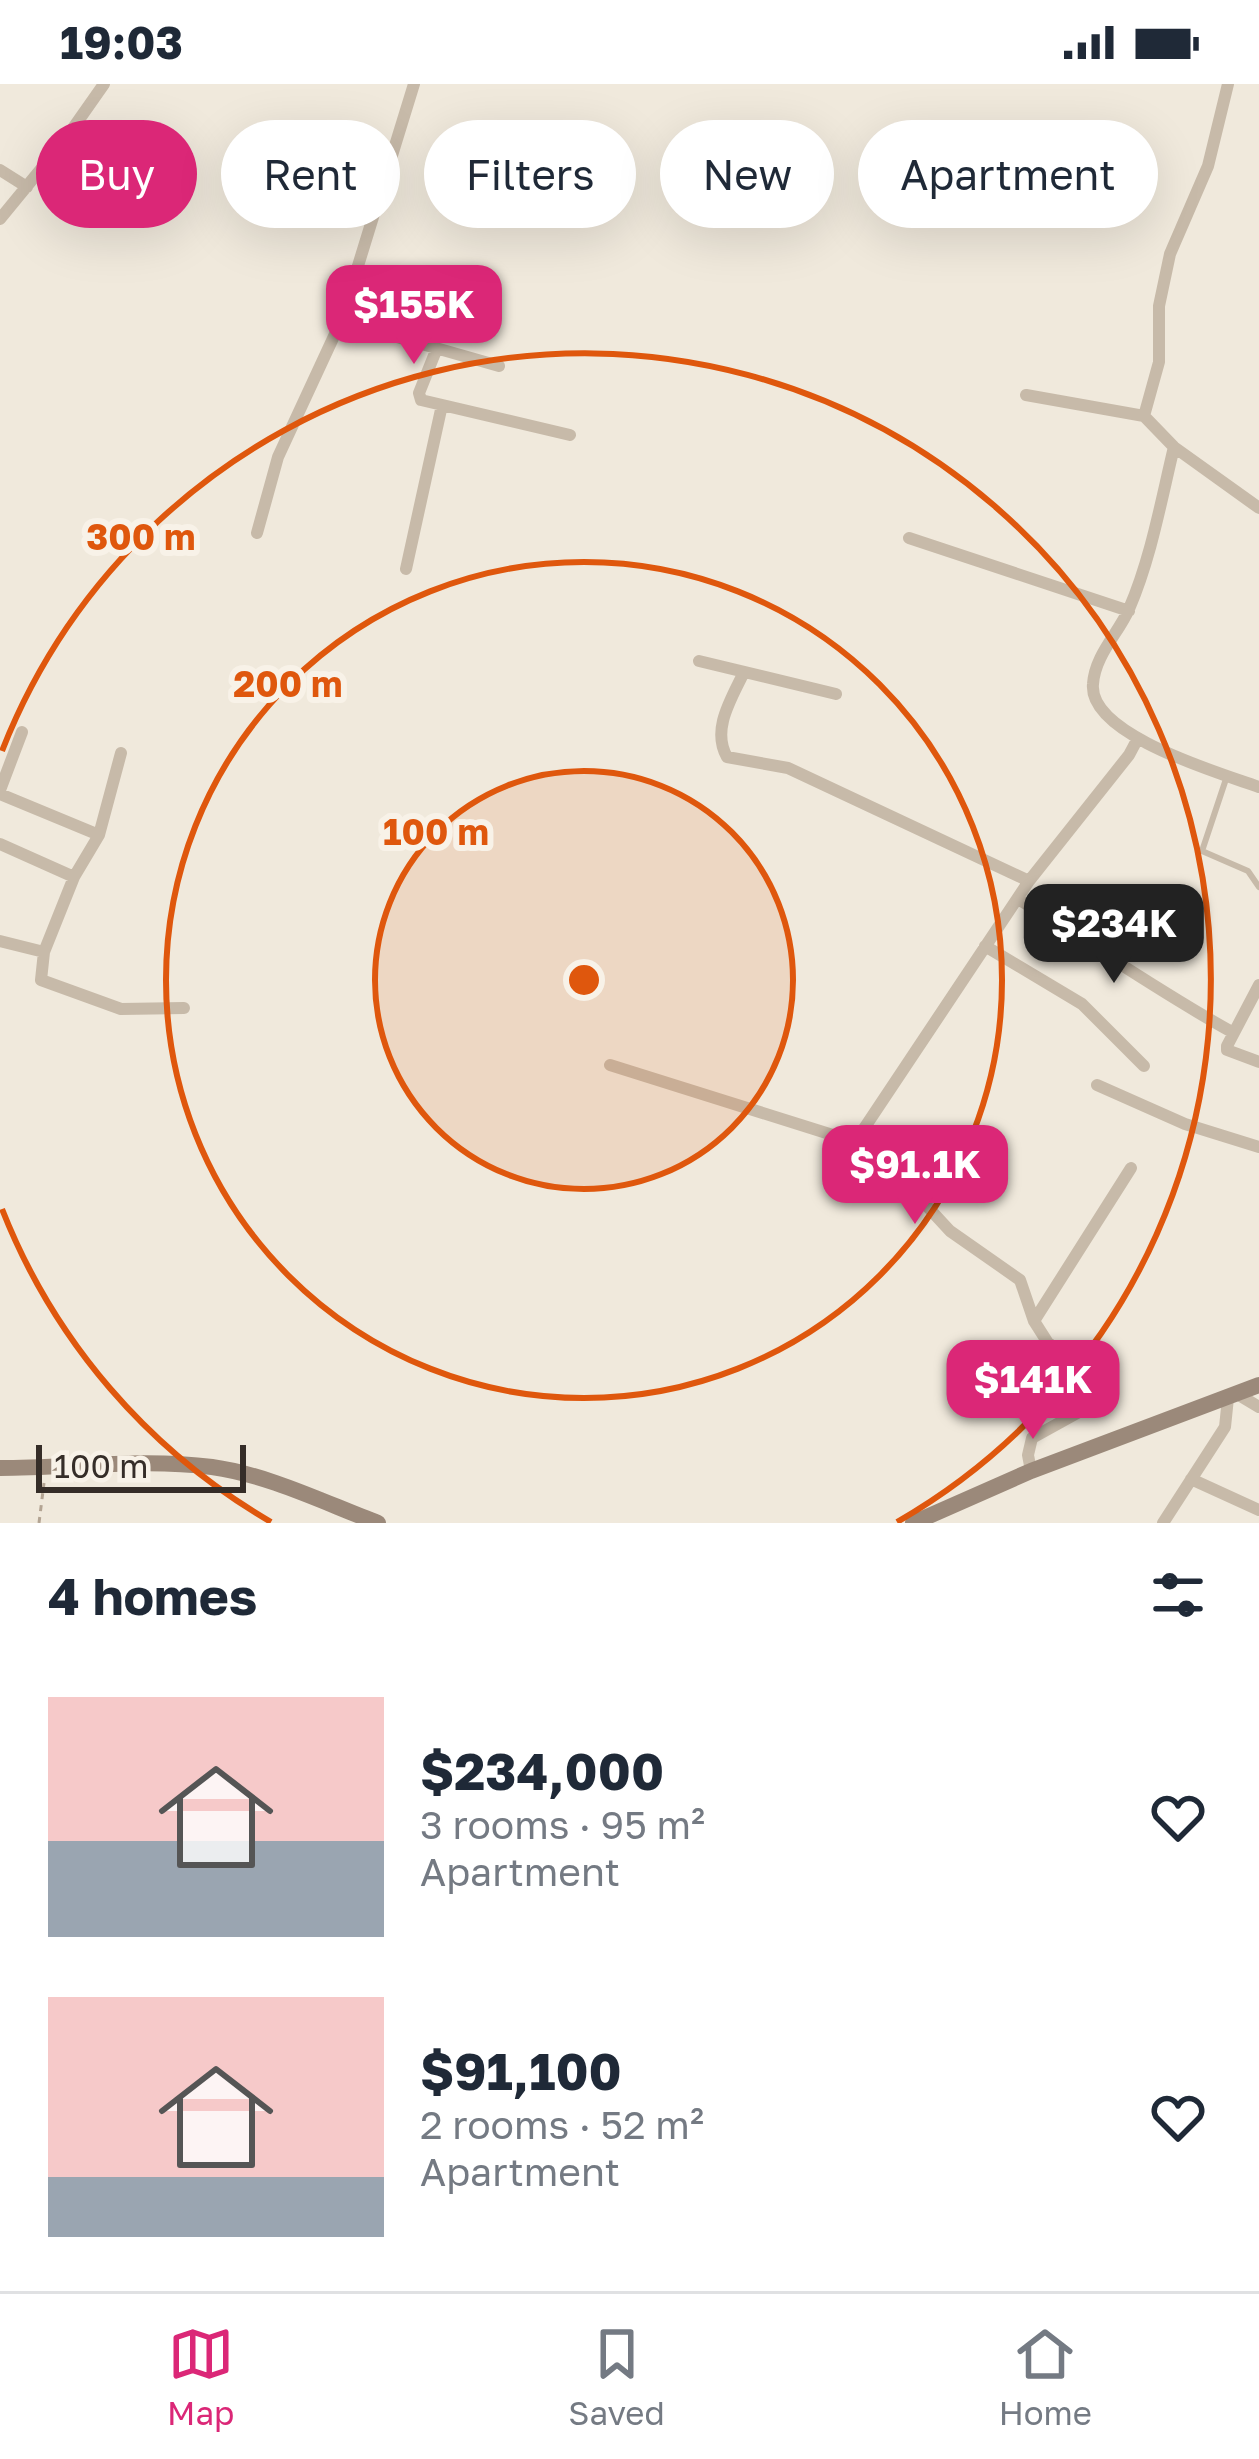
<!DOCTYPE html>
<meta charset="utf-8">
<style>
body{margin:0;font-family:"Golos Text",sans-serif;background:#f2f2f3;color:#1f2937;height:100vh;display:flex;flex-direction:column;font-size:45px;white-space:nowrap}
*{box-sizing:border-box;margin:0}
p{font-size:39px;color:#747a83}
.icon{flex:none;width:66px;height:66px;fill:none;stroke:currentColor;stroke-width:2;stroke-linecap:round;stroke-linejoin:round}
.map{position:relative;height:1439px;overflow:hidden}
.sheet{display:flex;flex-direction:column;background:#fff;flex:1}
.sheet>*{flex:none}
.guide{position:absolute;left:36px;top:36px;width:1188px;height:108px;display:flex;gap:24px}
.scale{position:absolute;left:36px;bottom:30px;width:210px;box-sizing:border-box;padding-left:12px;border:6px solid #352d28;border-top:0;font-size:33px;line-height:42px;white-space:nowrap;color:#352d28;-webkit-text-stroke:9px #f8f2e8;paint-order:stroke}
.price{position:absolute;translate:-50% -102px;padding:0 27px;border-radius:24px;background:#db2777;color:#fff;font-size:39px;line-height:78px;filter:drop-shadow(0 3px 6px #0008)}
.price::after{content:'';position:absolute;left:50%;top:72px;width:36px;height:27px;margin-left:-18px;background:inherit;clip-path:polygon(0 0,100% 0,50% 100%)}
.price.selected{background:#222;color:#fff}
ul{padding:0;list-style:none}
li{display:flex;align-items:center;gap:36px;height:300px;padding:0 48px}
li span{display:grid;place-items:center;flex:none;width:336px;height:240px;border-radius:0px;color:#555}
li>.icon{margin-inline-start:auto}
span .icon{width:144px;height:144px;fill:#fffc;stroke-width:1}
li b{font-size:51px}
h2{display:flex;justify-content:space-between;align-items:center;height:144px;padding:0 48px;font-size:51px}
.pill{padding:0 42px;border-radius:54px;background:#fff;box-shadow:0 12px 48px #0002;font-size:42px;line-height:108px}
.pill.selected{background:#db2777;color:#fff}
.status{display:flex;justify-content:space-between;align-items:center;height:84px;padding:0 60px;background:#fff;direction:ltr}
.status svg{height:33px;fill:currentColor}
.tab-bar{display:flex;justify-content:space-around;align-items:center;height:168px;border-top:3px solid #e0e1e3;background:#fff;font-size:33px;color:#747a83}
.tab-bar a{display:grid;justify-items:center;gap:6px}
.tab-bar .selected{color:#db2777}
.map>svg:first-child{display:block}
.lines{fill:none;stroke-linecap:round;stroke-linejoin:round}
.path{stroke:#b3a493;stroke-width:3;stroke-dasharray:6 6;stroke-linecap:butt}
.lane{stroke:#c7baa9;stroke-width:6}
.street{stroke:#c7baa9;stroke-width:12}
.secondary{stroke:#9b897a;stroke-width:16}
.ring{fill:none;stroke:#df570d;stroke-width:6}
.centre{fill:#df570d;stroke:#f8f2e8;stroke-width:6}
.ring-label{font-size:36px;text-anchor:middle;font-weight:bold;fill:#df570d;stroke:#f8f2e8;stroke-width:12;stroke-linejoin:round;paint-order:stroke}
</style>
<div class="status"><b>19:03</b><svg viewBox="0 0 49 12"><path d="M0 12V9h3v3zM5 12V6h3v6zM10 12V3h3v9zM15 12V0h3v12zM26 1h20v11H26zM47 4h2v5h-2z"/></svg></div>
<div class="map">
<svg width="1259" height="1439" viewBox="0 0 1259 1439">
<rect width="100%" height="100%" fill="#f0e9dc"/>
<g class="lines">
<!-- path -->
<path class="path" d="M39 1439 44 1399"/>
<!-- lane -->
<path class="lane" d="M1226 695 1202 767 1248 787 1259 803"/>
<!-- street -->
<path class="street" d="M0 86 27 103
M0 135 64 57 104 0
M341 237 499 282
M437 264 419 309 421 316 570 351
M1026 311 1144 332 1174 363 1259 424
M1144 332 1159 278V222L1170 170 1208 82 1228 0
M1174 363C1161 417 1151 474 1129 525 1118 550 1095 571 1093 600 1088 651 1220 689 1259 703
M257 449 278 373 341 237 414 0
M909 454 1129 527
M406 485 442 321
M699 577 836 610
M744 588C732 614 711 645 727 673L788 684 1029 797
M0 706 22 648
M0 710 99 751
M0 760 74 793
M1018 815C1090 859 1159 908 1232 948
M0 857 44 868 41 896 121 925 184 924
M985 862 1082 920 1144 982
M44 868 74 793 99 751 121 669
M1259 901 1227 962V966L1259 978
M610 981 855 1058 887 1079 950 1147 1020 1196 1034 1237 1048 1259 1078 1280 1101 1309 1097 1318 1032 1354 1028 1371 1031 1387
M1097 1001 1185 1040 1259 1063
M855 1058 1029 797 1129 671 1137 656
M1034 1237 1131 1084
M1239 1311 1259 1323
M1191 1395 1259 1426
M1163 1439 1225 1343 1228 1314"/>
<!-- secondary -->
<path class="secondary" d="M0 1384C70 1384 143 1374 212 1383 269 1391 325 1419 378 1439
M913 1439 1031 1387 1259 1301"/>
</g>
<!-- distance rings -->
<circle cx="584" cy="896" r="209" fill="#df570d" fill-opacity=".12"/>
<g class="ring">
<circle cx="584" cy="896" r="209"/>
<circle cx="584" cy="896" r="418"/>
<path d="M271 1438A626 626 0 0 1 2 1125M2 667A626 626 0 1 1 897 1438"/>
</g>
<circle cx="584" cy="896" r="18" class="centre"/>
<g class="ring-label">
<text x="141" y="466">300 m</text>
<text x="288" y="613">200 m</text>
<text x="436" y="761">100 m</text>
</g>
</svg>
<div class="scale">100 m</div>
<b class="price" style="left:414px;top:283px">$155K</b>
<b class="price selected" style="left:1114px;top:902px">$234K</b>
<b class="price" style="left:915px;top:1143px">$91.1K</b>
<b class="price" style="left:1033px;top:1358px">$141K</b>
<div class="guide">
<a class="pill selected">Buy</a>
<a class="pill">Rent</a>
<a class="pill">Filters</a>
<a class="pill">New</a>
<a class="pill">Apartment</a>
</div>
</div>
<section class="sheet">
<h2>4 homes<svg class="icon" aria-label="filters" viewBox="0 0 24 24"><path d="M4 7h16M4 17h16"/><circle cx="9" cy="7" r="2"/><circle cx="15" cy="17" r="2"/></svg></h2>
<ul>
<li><span style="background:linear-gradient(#f6c9c9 60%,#9aa5b1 0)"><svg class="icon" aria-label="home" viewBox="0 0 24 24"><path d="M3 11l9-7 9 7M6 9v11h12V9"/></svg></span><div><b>$234,000</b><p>3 rooms · 95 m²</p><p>Apartment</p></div><svg class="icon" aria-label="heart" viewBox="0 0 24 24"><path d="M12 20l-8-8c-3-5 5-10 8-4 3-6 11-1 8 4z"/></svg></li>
<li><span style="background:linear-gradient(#f6c9c9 75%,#9aa5b1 0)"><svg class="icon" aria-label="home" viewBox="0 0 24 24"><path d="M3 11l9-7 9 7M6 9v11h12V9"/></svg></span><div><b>$91,100</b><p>2 rooms · 52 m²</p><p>Apartment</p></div><svg class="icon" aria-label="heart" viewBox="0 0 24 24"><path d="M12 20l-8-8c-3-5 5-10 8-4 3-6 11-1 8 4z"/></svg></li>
</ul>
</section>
<nav class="tab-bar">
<a class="selected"><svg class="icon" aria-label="map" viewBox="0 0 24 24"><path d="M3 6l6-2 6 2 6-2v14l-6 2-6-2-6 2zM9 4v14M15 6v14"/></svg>Map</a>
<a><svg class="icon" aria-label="saved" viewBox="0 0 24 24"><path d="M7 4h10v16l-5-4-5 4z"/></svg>Saved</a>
<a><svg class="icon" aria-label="home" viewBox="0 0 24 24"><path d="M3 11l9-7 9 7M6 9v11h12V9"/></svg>Home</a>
</nav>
